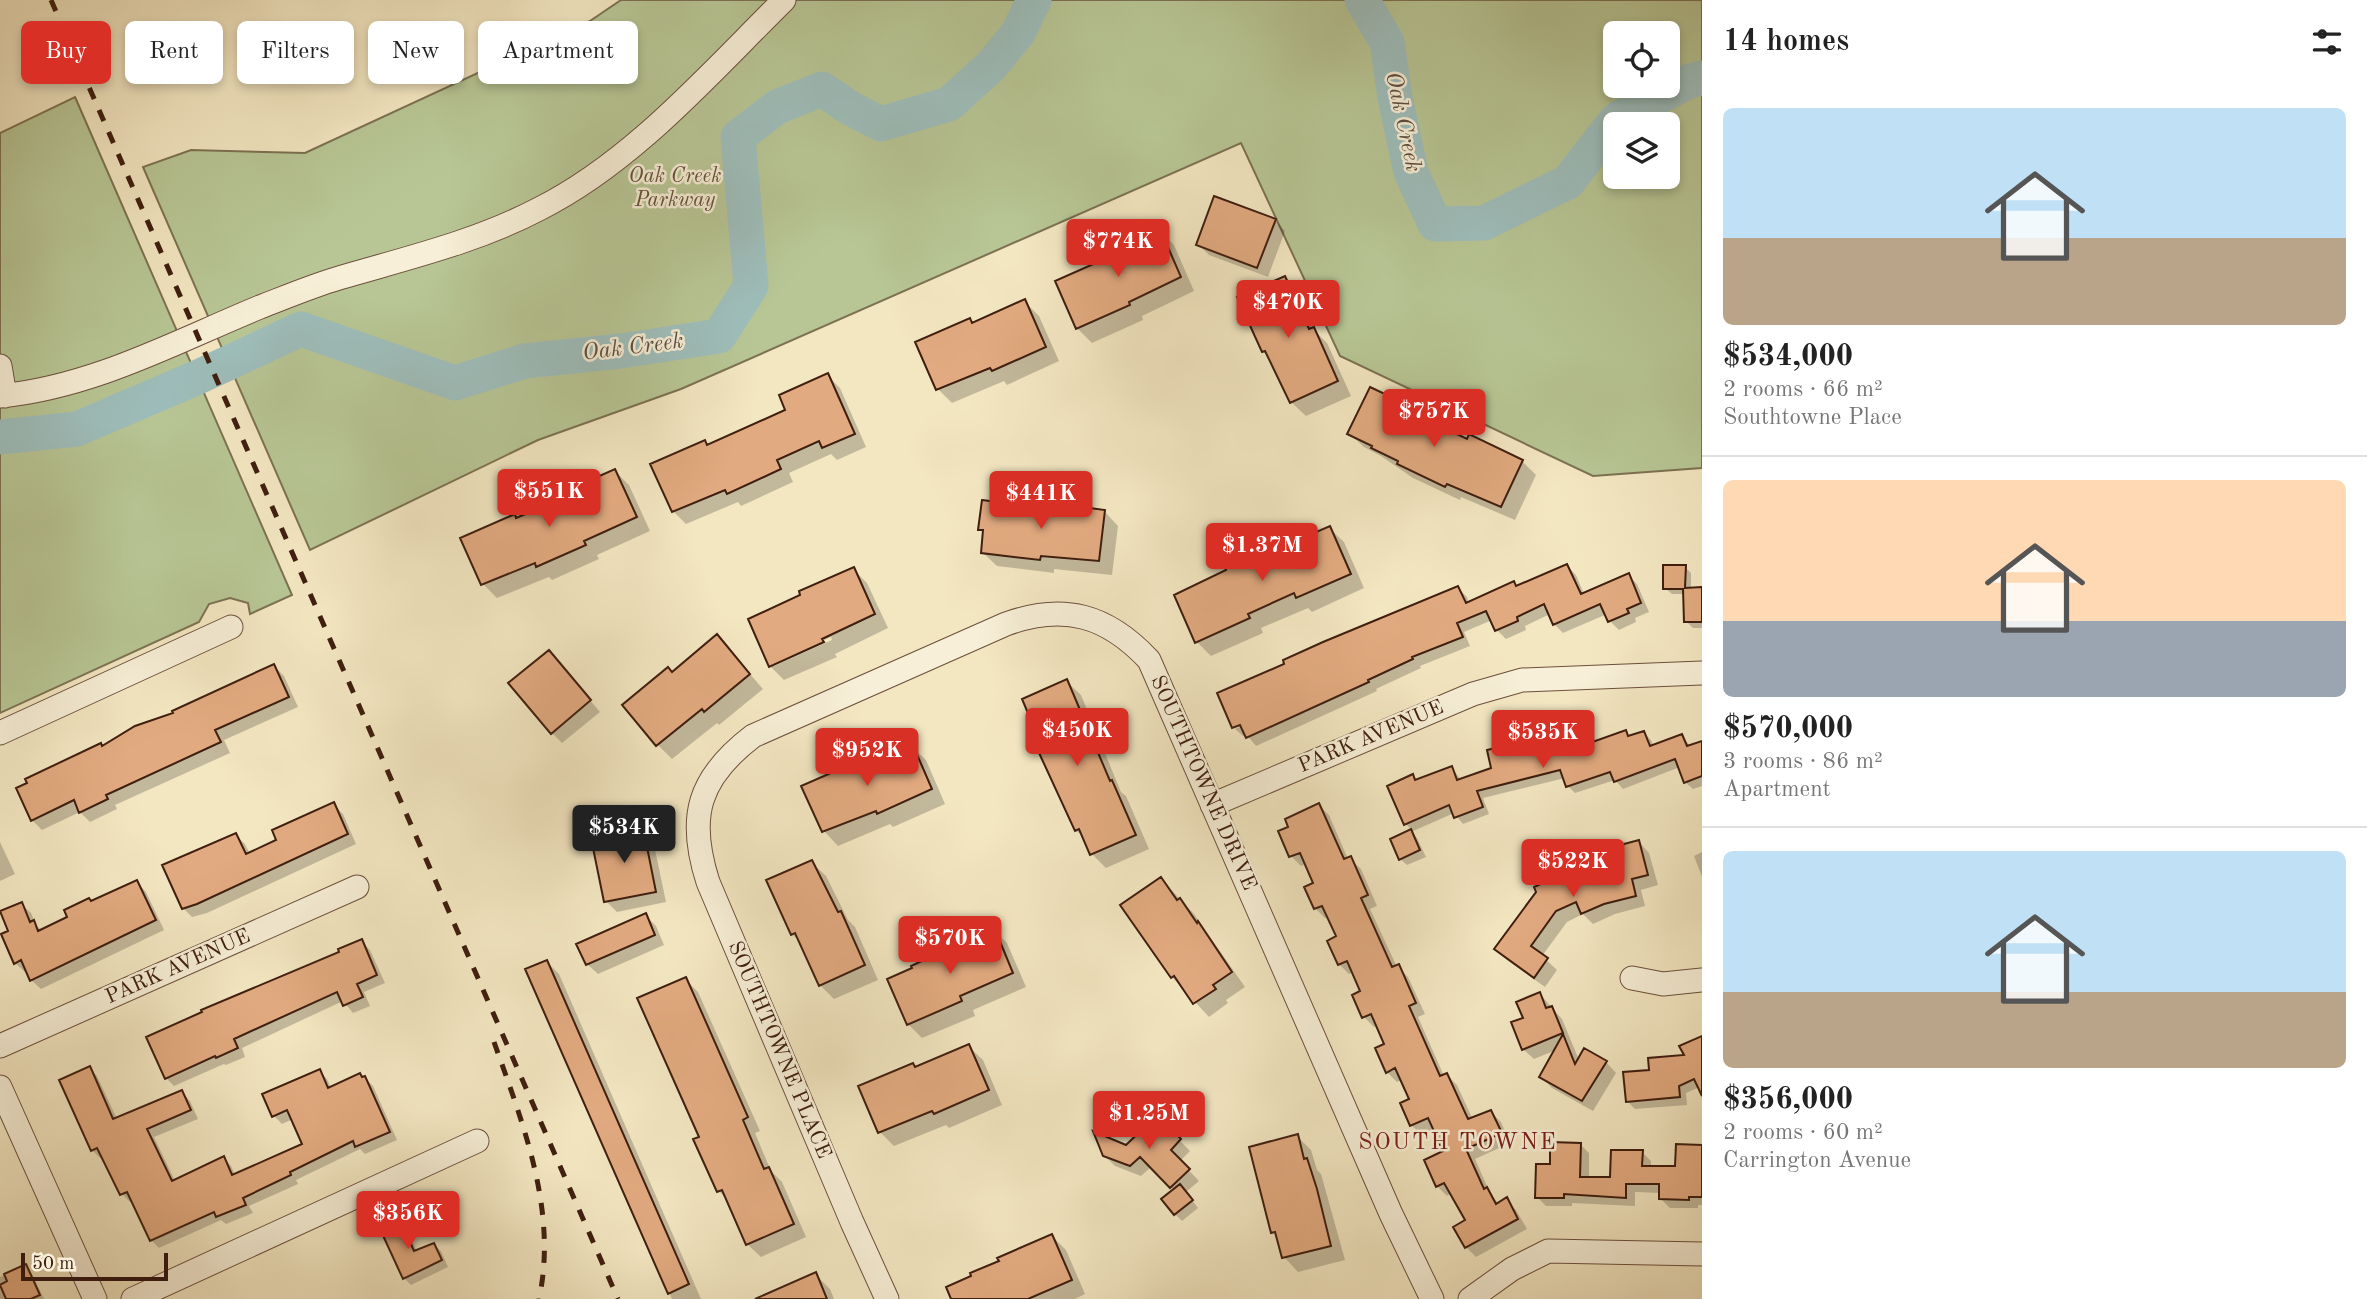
<!DOCTYPE html>
<meta charset="utf-8">
<style>
body{margin:0;font-family:"Old Standard TT",serif;background:#f2f2f2;color:#222;height:100vh;display:flex;flex-direction:column;font-size:26px;white-space:nowrap}
*{box-sizing:border-box;margin:0}
p{font-size:23px;color:#767676}
.icon{flex:none;width:38px;height:38px;fill:none;stroke:currentColor;stroke-width:2;stroke-linecap:round;stroke-linejoin:round}
.map{position:relative;flex:1;overflow:hidden}
.drawer{display:flex;flex-direction:column;background:#fff;width:665px}
.drawer>*{flex:none}
.hud{position:absolute;left:21px;top:21px;width:665px;height:63px;display:flex;gap:14px}
.tools{position:absolute;left:1603px;top:21px;display:grid;gap:14px}
.tools a{display:grid;place-items:center;width:77px;height:77px;border-radius:10px;background:#fff;box-shadow:0 4px 10px #0003;font-size:35px}
.scale{position:absolute;left:21px;bottom:18px;width:147px;box-sizing:border-box;padding-left:7px;border:4px solid #3f1e0f;border-top:0;font-size:19px;line-height:24px;white-space:nowrap;color:#3f1e0f;-webkit-text-stroke:5px #f7efd7;paint-order:stroke}
.price{position:absolute;translate:-50% -60px;padding:0 16px;border-radius:7px;background:#d93025;color:#fff;font-size:23px;line-height:46px;filter:drop-shadow(0 2px 4px #0008)}
.price::after{content:'';position:absolute;left:50%;top:42px;width:21px;height:16px;margin-left:-10px;background:inherit;clip-path:polygon(0 0,100% 0,50% 100%)}
.price.selected{background:#222;color:#fff}
ul{padding:0;list-style:none}
li{display:grid;align-content:center;gap:14px;height:371px;padding:0 21px}
li+li{border-top:2px solid #e0e0e0}
li span{display:grid;place-items:center;height:217px;border-radius:10px;color:#555}
li>.icon{margin-inline-start:auto}
span .icon{width:126px;height:126px;fill:#fffc;stroke-width:1}
li b{font-size:30px}
h2{display:flex;justify-content:space-between;align-items:center;height:84px;padding:0 21px;font-size:30px}
.pill{padding:0 24px;border-radius:10px;background:#fff;box-shadow:0 4px 10px #0003;font-size:24px;line-height:63px}
.pill.selected{background:#d93025;color:#fff}
main{display:flex;flex:1;min-height:0}
.map>svg:first-child{display:block}
.green{fill:#b8c695;stroke:#7c7252;stroke-width:2;fill-rule:evenodd}
.shadow{fill:#0003;fill-rule:evenodd}
.lines{fill:none;stroke-linecap:round;stroke-linejoin:round}
.river{stroke:#9ebebb;stroke-width:35}
.building{fill:#e2aa80;stroke:#3f1e0f;stroke-width:2}
.minor-casing{stroke:#6c503c;stroke-width:25}
.minor{stroke:#f7efd7;stroke-width:23}
.rail{stroke:#3f1e0f;stroke-width:5;stroke-dasharray:12 12;stroke-linecap:butt}
.labels{text-anchor:middle;dominant-baseline:central;stroke-width:5;stroke-linejoin:round;paint-order:stroke}
.park-label{font-size:21px;font-style:italic;fill:#635037;stroke:#f7efd7}
.street-label{font-size:21px;fill:#3f1e0f;stroke:#f7efd7}
.water-label{font-size:23px;font-style:italic;fill:#5c4e43;stroke:#f7efd7}
.neighbourhood-label{font-size:23px;letter-spacing:2px;fill:#7a1f14;stroke:#f7efd7}
</style>
<main>
<div class="map">
<svg width="1702" height="1299" viewBox="0 0 1702 1299">
<rect width="100%" height="100%" fill="#f3e7c2"/>
<filter id="stains"><feTurbulence type="fractalNoise" baseFrequency=".00286" numOctaves="4"/><feColorMatrix values="0 0 0 0 .2 0 0 0 0 .09 0 0 0 0 .02 0 0 0 .5 -.17"/></filter>
<radialGradient id="worn" r=".72"><stop offset=".6" stop-color="#630" stop-opacity="0"/><stop offset="1" stop-color="#630" stop-opacity=".3"/></radialGradient>
<!-- green -->
<path class="green" d="M621 0H1702V468L1593 476 1340 356 1241 143 681 389 538 440 310 550 143 167 191 150 305 153 590 21ZM1615 33H1668V86H1615ZM1615 124H1668V177H1615Z
M75 97 292 595 250 614 248 603 230 598 209 604 199 622 0 713V133Z"/>
<!-- shadow -->
<path class="shadow" d="M1275 220 1285 231 1268 277 1209 255 1198 244Z
M1160 231 1174 245 1194 291 1142 316 1143 320 1092 343 1077 328 1057 282 1109 259Z
M1285 278 1299 292 1317 333 1327 343 1351 396 1306 416 1291 402 1270 358 1263 351Z
M1025 302 1039 316 1059 361 1007 385 1004 381 952 403 938 389 969 320 973 324Z
M827 375 840 388 866 447 837 460 831 454 789 473 793 482 741 506 738 502 686 524 673 511 704 442 709 446 788 411Z
M1422 414 1433 425 1468 441 1522 461 1536 475 1515 520 1461 497 1460 500 1413 478 1381 456 1364 447 1349 433Z
M615 471 629 485 650 531 597 555 599 559 552 580 549 577 497 598 483 584 514 516 518 520 566 499Z
M1046 510 1104 511 1118 526 1112 575 1054 569V573L997 566 982 552 985 534 980 529Z
M1329 528 1344 542 1364 588 1312 612 1308 608 1261 628 1263 633 1211 656 1197 642 1278 551Z
M1567 566 1576 575 1584 594 1628 575 1637 584 1649 612 1635 618 1636 622 1619 630 1610 621 1607 614 1563 633 1554 624 1550 614 1525 626 1526 630 1506 639 1497 630 1492 620 1464 632 1470 646 1420 666 1421 668 1376 689 1377 691 1256 746 1246 734 1243 736 1235 729 1249 723 1247 719 1235 725V728L1219 694 1287 664 1285 661 1323 644 1458 588 1467 597 1469 603 1514 583 1518 588Z
M1685 567 1691 573V590L1702 589V628H1693L1686 621 1685 594H1672L1665 588Z
M853 569 867 583 888 628 835 654 837 657 784 680 770 666 803 596ZM831 637 832 640 774 666V662Z
M717 636 763 689 719 725 717 723 672 759 657 744 672 674Z
M559 663 600 712 562 743 552 733Z
M274 666 284 676 298 707 224 740 230 753 115 805 117 809 90 822 80 812 42 830 32 820 103 747Z
M1066 681 1081 695 1121 792 1126 796 1149 849 1106 868 1092 854 1085 839 1076 830Z
M1626 732 1631 737 1644 733 1651 740 1654 747 1682 736 1691 747 1702 742V786L1693 789 1685 782 1680 767 1623 789 1615 780 1575 793 1568 786 1565 778 1483 798 1489 814 1463 824 1454 813 1411 832 1417 838 1426 857 1407 865 1400 859 1392 840 1412 831 1406 824 1412 776 1417 781 1452 768 1461 780 1493 769 1508 747 1511 750H1527L1565 738 1574 750Z
M911 746 926 760 945 804 893 827 890 824 838 846 824 831 859 767Z
M333 804 343 814 356 844 207 913 192 917 183 908 236 835 245 844 250 854 279 841Z
M1319 805 1329 815 1348 859H1350L1361 869 1377 906 1370 909 1397 967H1398L1408 977 1425 1014 1418 1017 1444 1076 1447 1075 1457 1085 1473 1120 1491 1112 1501 1122 1510 1143 1475 1159 1490 1193 1499 1204 1506 1200 1516 1210 1527 1229 1476 1257 1466 1247 1467 1221 1452 1193 1447 1196 1437 1186 1445 1152 1435 1129 1422 1135 1411 1125V1100L1402 1080 1397 1082 1387 1072 1386 1044 1378 1025 1374 1027 1364 1017 1363 992 1354 972 1349 974 1339 964V937L1329 917 1325 918 1315 908V884L1306 864 1301 866 1291 856 1290 827Z
M642 829 653 840 666 902 617 912 606 901Z
M0 842 15 874 0 881Z
M1639 842 1649 853 1658 885 1641 890 1645 906 1615 914 1593 924 1583 914 1567 922 1542 956 1557 970 1545 987 1507 960 1497 949Z
M1702 852V877L1694 856Z
M811 862 826 876 848 920 855 927 878 980 834 999 820 985 802 944 792 934Z
M1161 879 1194 914 1245 987 1226 1000 1228 1003 1209 1017 1172 977 1122 906Z
M137 882 146 892 164 930 41 989 31 980 28 971 25 972 15 963 11 932 21 904 31 913 36 925 42 931 69 917 91 903Z
M645 915 656 926 664 945 598 974 587 964Z
M993 929 1007 943 1026 987 973 1010 975 1016 922 1038 908 1024Z
M361 941 370 950 385 983 364 992 370 1006 353 1013 343 1001 242 1048 245 1057 226 1065 224 1064 174 1086 166 1078 342 952Z
M547 962 559 974 701 1299H672L528 970Z
M685 979 698 992 760 1131 755 1133 771 1171 782 1182 806 1237 761 1257 747 1244 729 1202 719 1191 696 1140 701 1138Z
M1540 994 1562 1019 1579 1060 1606 1062 1616 1073 1593 1111 1552 1088 1541 1077 1556 1050 1534 1059 1523 1049 1525 1019Z
M1702 1042V1086L1686 1093 1687 1105 1635 1109 1627 1101 1651 1072 1686 1057Z
M968 1046 983 1060 1002 1105 949 1128 946 1125 894 1146 880 1132 913 1065 917 1069Z
M89 1068 97 1076 117 1119 182 1092 190 1101 198 1119 154 1137 175 1181 223 1158 231 1166 235 1175 305 1144 293 1119 282 1124 274 1116 319 1071 327 1079 331 1088 365 1078 373 1086 397 1140 365 1154 360 1149 296 1180 298 1184 249 1206 253 1213 226 1224 221 1220 159 1248 151 1240 133 1201 130 1202 122 1194 103 1156 100 1158 92 1150Z
M1157 1117 1190 1151 1180 1161 1199 1181 1186 1192 1198 1208 1182 1221 1175 1214 1174 1190 1151 1167 1141 1176 1115 1166 1104 1155 1126 1147Z
M1297 1136 1311 1150 1317 1170 1321 1174 1345 1260 1298 1272 1284 1257 1279 1238 1273 1232Z
M1580 1144 1589 1153V1179H1612L1642 1152 1651 1161V1168H1677V1146L1702 1147V1205H1698V1208H1670L1661 1199V1193L1635 1192V1206L1572 1203V1206H1546L1537 1197 1552 1166Z
M400 1222 407 1229 417 1252 434 1245 441 1251 448 1267 411 1285 404 1278Z
M1052 1236 1066 1250 1085 1294 1075 1299H953Z
M25 1266 31 1272 44 1299H0V1277Z
M815 1274 830 1289 834 1299H772Z"/>
<g class="lines">
<!-- river -->
<path class="river" d="M1362 0 1387 42 1395 98 1411 172 1435 224 1484 223 1568 182 1616 120 1689 81 1702 78
M0 437 77 429 196 378 301 329 455 383 525 361 621 351 719 336 751 286 738 137 777 107 822 89 850 108 881 124 949 104 990 67 1018 33 1034 0"/>
</g>
<!-- building -->
<path class="building" d="M1214 196 1276 219 1257 268 1196 245Z
M1160 229 1181 277 1129 302 1130 305 1076 329 1055 281 1107 258 1105 254Z
M1285 276 1309 329 1314 327 1338 381 1290 403 1265 351 1262 352 1237 297Z
M1025 299 1046 347 992 371 990 368 936 390 915 342 970 318 972 323Z
M828 373 855 434 822 448 819 441 777 460 781 469 727 494 725 490 672 512 650 464 705 440 707 445 785 410 779 395Z
M1370 387 1423 412 1421 417 1467 439 1469 434 1523 460 1501 507 1447 484 1445 487 1397 464 1398 461 1371 448 1372 446 1347 434Z
M615 469 637 517 584 541 586 545 536 567 535 563 481 585 460 538 515 514 516 518 563 498 561 493Z
M982 500 1045 508V502L1105 510 1099 561 1041 556 1040 560 981 553 983 530H978Z
M1330 526 1351 574 1296 598 1294 593 1248 614 1250 618 1195 643 1174 595 1226 570 1225 567 1275 545 1277 549Z
M1567 564 1581 594 1629 573 1641 603 1627 609 1629 613 1608 622 1600 604 1553 625 1544 604 1517 617 1518 621 1495 631 1486 611 1457 623 1463 637 1412 657 1413 659 1368 680 1369 682 1246 738 1240 725 1232 728 1217 693 1284 664 1283 660 1323 642 1458 586 1466 603 1514 581 1516 586Z
M1663 565H1686L1685 588 1702 587V622H1684L1683 589H1663Z
M854 567 875 614 822 639 824 642 769 667 748 619 800 595 799 591Z
M717 634 750 674 704 712 702 709 656 746 622 705 668 667 672 672Z
M549 650 591 700 551 734 508 683Z
M274 664 289 697 215 730 221 742 106 795 108 799 79 813 74 800 31 821 16 788 27 783 25 779 101 743 102 746 135 726 173 713 172 711Z
M1067 679 1110 781 1112 780 1136 835 1090 855 1079 829 1075 831 1040 755 1029 727 1033 725 1022 699Z
M1626 730 1628 736 1644 731 1650 746 1682 734 1687 746 1702 741V776L1684 783 1675 759 1614 782 1610 772 1566 787 1560 770 1477 791 1483 807 1454 818 1449 805 1404 825 1387 786 1413 774 1415 780 1452 766 1457 780 1491 768 1487 750 1508 745 1509 749 1525 745 1526 749 1565 736 1570 750Z
M912 743 932 789 877 814 876 811 822 832 801 786 856 762 858 765Z
M334 802 348 834 197 904 182 909 162 865 236 833 246 854 276 840 272 830Z
M1319 803 1344 859 1351 856 1368 895 1361 898 1392 967 1399 964 1416 1003 1409 1006 1440 1076 1447 1073 1468 1119 1491 1110 1502 1133 1466 1149 1484 1189 1487 1187 1496 1204 1507 1197 1518 1219 1465 1248 1453 1227 1465 1220 1444 1183 1436 1187 1424 1160 1443 1151 1428 1118 1410 1126 1400 1103 1409 1099 1395 1068 1386 1073 1375 1048 1384 1044 1371 1014 1362 1018 1352 995 1360 991 1347 961 1338 965 1327 941 1336 936 1322 906 1314 909 1304 887 1313 883 1300 853 1289 857 1278 831 1288 827 1285 819Z
M643 827 656 892 604 902 591 838Z
M1411 829 1420 850 1399 860 1390 839Z
M1639 840 1648 875 1632 879 1636 896 1604 904 1581 914 1576 902 1556 911 1531 946 1548 958 1534 978 1494 949 1536 892 1534 887 1587 863 1583 855Z
M812 860 838 912 841 911 865 965 819 986 795 933 791 935 766 880Z
M1161 877 1177 900 1180 898 1197 923 1198 921 1232 972 1213 985 1216 989 1193 1004 1174 976 1171 978 1120 905Z
M137 880 156 920 30 981 21 960 14 964 1 934 8 931 0 911 22 902 30 922 34 920 38 931 67 917 64 910 89 898 91 901Z
M646 913 655 935 586 965 576 944Z
M994 927 1013 973 960 996 962 1001 907 1025 887 979 912 968 911 966 939 953 938 951Z
M362 939 377 975 357 984 363 997 343 1006 337 992 234 1039 238 1048 216 1058 215 1056 165 1079 146 1037 202 1012 201 1010 339 952 338 949Z
M547 960 689 1284 668 1294 525 969Z
M686 977 748 1117 743 1120 764 1169 769 1167 794 1224 746 1245 722 1190 717 1192 693 1139 699 1137 637 998Z
M1540 992 1546 1008 1552 1006 1563 1033 1522 1050 1511 1022 1523 1018 1516 1002Z
M1563 1034 1575 1064 1584 1048 1607 1061 1582 1101 1539 1077Z
M1702 1036V1096L1694 1079 1679 1086 1680 1097 1626 1102 1623 1072 1649 1070 1648 1058 1684 1055 1679 1046Z
M969 1044 989 1090 934 1114 932 1111 878 1133 858 1086 913 1063 915 1067Z
M90 1066 113 1119 182 1090 191 1110 147 1129 172 1181 224 1156 232 1175 302 1144 287 1110 272 1117 262 1094 320 1069 328 1088 360 1073 362 1077 365 1076 390 1132 355 1147 353 1141 290 1172 291 1175 243 1198 246 1205 216 1217 214 1212 150 1241 127 1192 120 1195 97 1148 91 1151 59 1080Z
M1158 1114 1181 1139 1171 1150 1190 1169 1170 1188 1140 1157 1130 1166 1103 1156 1093 1131 1126 1145Z
M1298 1134 1304 1159 1307 1158 1317 1189 1331 1246 1282 1258 1275 1232 1271 1233 1249 1147Z
M1550 1142 1581 1143 1580 1177H1610L1611 1150H1643L1642 1166H1675L1676 1144 1702 1145V1197H1689V1200L1659 1199V1184H1626V1198L1564 1194V1198H1535L1536 1164H1550Z
M1180 1184 1193 1200 1174 1215 1161 1199Z
M400 1220 414 1251 434 1243 442 1260 403 1279 380 1229Z
M1052 1234 1072 1280 1028 1299H951L946 1287 971 1276 970 1273 999 1261 997 1258Z
M26 1264 40 1295 31 1299H6L0 1285 7 1281 4 1274Z
M816 1272 827 1299H755Z"/>
<g class="lines">
<!-- minor casing -->
<g class="minor-casing">
<path id="minor" d="M0 366 5 396
M0 396C93 387 175 342 260 307 286 297 312 286 339 278 407 258 476 242 539 209 633 162 710 73 784 0
M0 733 231 627
M1212 805 1473 694 1522 680 1702 673
M1632 978 1663 984 1702 980
M0 1046 357 887
M0 1087 95 1299
M133 1299 477 1141
M887 1299 852 1222 708 882C687 817 698 778 753 736L1006 624C1064 603 1107 615 1149 660L1391 1214 1432 1299
M1470 1299 1512 1269 1548 1251 1702 1254"/>
</g>
<!-- minor -->
<use href="#minor" class="minor"/>
<!-- rail -->
<path class="rail" d="M51 0 618 1299
M494 1042C523 1124 558 1211 539 1299"/>
</g>
<g class="labels">
<!-- park labels -->
<g class="park-label">
<text x="675" y="176">Oak Creek<tspan x="675" dy="24">Parkway</tspan></text>
</g>
<!-- street labels -->
<g class="street-label">
<text transform="translate(1371 737) rotate(-23)">PARK AVENUE</text>
<text transform="translate(1203 783) rotate(66)">SOUTHTOWNE DRIVE</text>
<text transform="translate(178 967) rotate(-24)">PARK AVENUE</text>
<text transform="translate(779 1050) rotate(67)">SOUTHTOWNE PLACE</text>
</g>
<!-- water labels -->
<g class="water-label">
<text transform="translate(1403 122) rotate(78)">Oak Creek</text>
<text transform="translate(633 347) rotate(-7)">Oak Creek</text>
</g>
<!-- neighbourhood labels -->
<g class="neighbourhood-label">
<text x="1458" y="1142">SOUTH TOWNE</text>
</g>
</g>
<rect width="100%" height="100%" filter="url(#stains)"/>
<rect width="100%" height="100%" fill="url(#worn)"/>
</svg>
<div class="tools">
<a><svg class="icon" aria-label="locate" viewBox="0 0 24 24"><circle cx="12" cy="12" r="6"/><path d="M12 2v4M12 18v4M2 12h4M18 12h4"/></svg></a>
<a><svg class="icon" aria-label="layers" viewBox="0 0 24 24"><path d="M12 4l9 5-9 5-9-5zM3 14l9 5 9-5"/></svg></a>
</div>
<div class="scale">50 m</div>
<b class="price" style="left:1118px;top:279px">$774K</b>
<b class="price" style="left:1288px;top:340px">$470K</b>
<b class="price" style="left:1434px;top:449px">$757K</b>
<b class="price" style="left:549px;top:529px">$551K</b>
<b class="price" style="left:1041px;top:531px">$441K</b>
<b class="price" style="left:1262px;top:583px">$1.37M</b>
<b class="price" style="left:1077px;top:768px">$450K</b>
<b class="price" style="left:1543px;top:770px">$535K</b>
<b class="price" style="left:867px;top:788px">$952K</b>
<b class="price selected" style="left:624px;top:865px">$534K</b>
<b class="price" style="left:1573px;top:899px">$522K</b>
<b class="price" style="left:950px;top:976px">$570K</b>
<b class="price" style="left:1149px;top:1151px">$1.25M</b>
<b class="price" style="left:408px;top:1251px">$356K</b>
<div class="hud">
<a class="pill selected">Buy</a>
<a class="pill">Rent</a>
<a class="pill">Filters</a>
<a class="pill">New</a>
<a class="pill">Apartment</a>
</div>
</div>
<section class="drawer">
<h2>14 homes<svg class="icon" aria-label="filters" viewBox="0 0 24 24"><path d="M4 7h16M4 17h16"/><circle cx="9" cy="7" r="2"/><circle cx="15" cy="17" r="2"/></svg></h2>
<ul>
<li><span style="background:linear-gradient(#bfe0f5 60%,#b9a48a 0)"><svg class="icon" aria-label="home" viewBox="0 0 24 24"><path d="M3 11l9-7 9 7M6 9v11h12V9"/></svg></span><div><b>$534,000</b><p>2 rooms · 66 m²</p><p>Southtowne Place</p></div></li>
<li><span style="background:linear-gradient(#ffd9b3 65%,#9aa5b1 0)"><svg class="icon" aria-label="home" viewBox="0 0 24 24"><path d="M3 11l9-7 9 7M6 9v11h12V9"/></svg></span><div><b>$570,000</b><p>3 rooms · 86 m²</p><p>Apartment</p></div></li>
<li><span style="background:linear-gradient(#bfe0f5 65%,#b9a48a 0)"><svg class="icon" aria-label="home" viewBox="0 0 24 24"><path d="M3 11l9-7 9 7M6 9v11h12V9"/></svg></span><div><b>$356,000</b><p>2 rooms · 60 m²</p><p>Carrington Avenue</p></div></li>
</ul>
</section>
</main>
